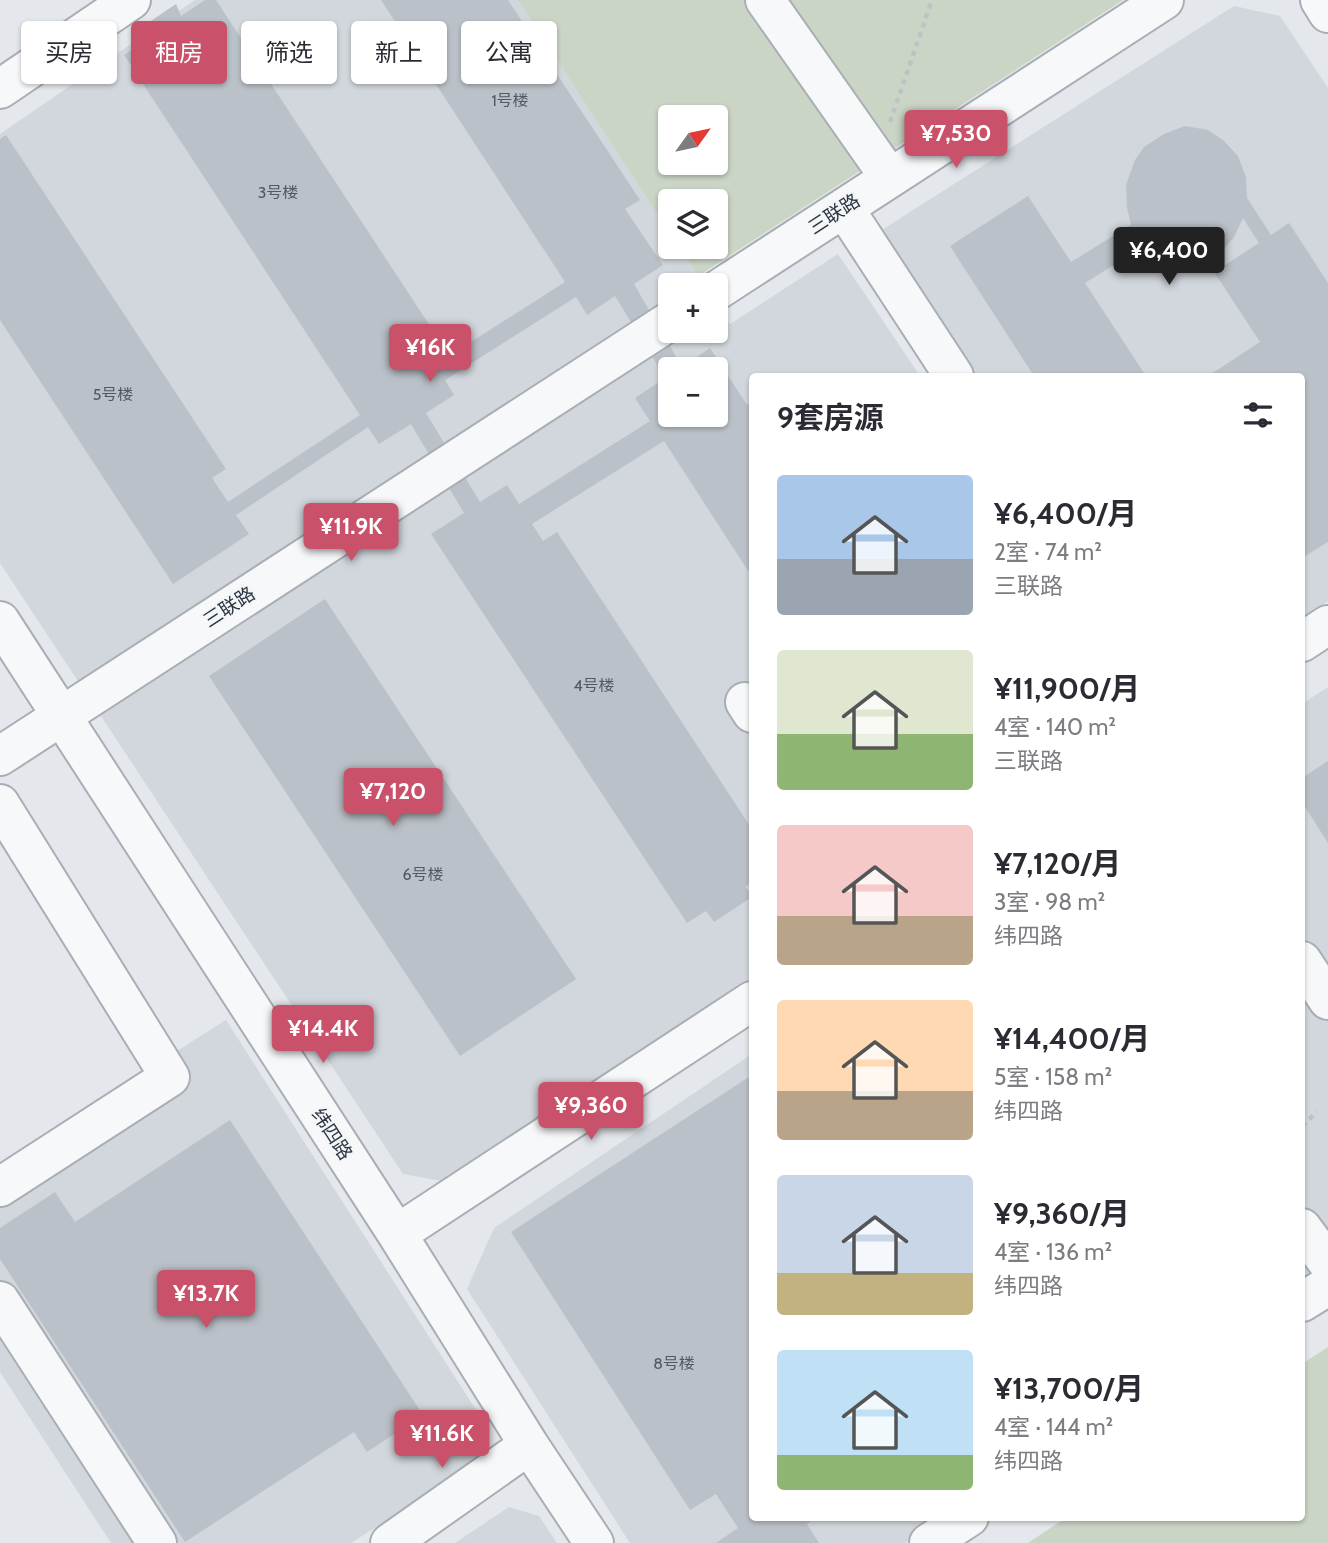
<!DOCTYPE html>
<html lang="zh">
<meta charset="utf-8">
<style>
body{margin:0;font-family:Cabin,"Noto Sans SC",sans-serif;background:#f2f2f3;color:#2b2b33;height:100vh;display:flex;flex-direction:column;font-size:26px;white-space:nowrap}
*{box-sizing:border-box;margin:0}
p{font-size:23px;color:#7c7c81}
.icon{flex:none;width:38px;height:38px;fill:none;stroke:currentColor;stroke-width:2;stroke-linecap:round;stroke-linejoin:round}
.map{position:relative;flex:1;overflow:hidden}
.drawer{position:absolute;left:749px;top:373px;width:556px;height:1148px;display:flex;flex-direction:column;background:#fff;border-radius:7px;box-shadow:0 2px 5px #0004}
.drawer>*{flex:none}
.top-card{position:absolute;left:21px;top:21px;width:623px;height:63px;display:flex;gap:14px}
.needle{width:46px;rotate:57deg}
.controls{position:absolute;left:658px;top:105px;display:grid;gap:14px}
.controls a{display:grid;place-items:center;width:70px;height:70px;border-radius:7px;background:#fff;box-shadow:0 2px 5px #0004;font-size:35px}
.price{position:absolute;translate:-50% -60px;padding:0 16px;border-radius:7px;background:#c9516a;color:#fff;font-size:23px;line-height:46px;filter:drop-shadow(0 2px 4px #0008)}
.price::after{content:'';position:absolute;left:50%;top:42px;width:21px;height:16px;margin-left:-10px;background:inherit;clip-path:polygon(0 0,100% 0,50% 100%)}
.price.current{background:#222;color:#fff}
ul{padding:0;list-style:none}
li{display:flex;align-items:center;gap:21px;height:175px;padding:0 28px}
li span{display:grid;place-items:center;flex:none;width:196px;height:140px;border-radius:7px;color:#555}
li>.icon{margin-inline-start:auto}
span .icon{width:84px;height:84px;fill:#fffc;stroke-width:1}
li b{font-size:30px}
h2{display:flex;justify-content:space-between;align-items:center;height:84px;padding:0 28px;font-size:30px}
.pill{padding:0 24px;border-radius:7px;background:#fff;box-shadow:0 2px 5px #0004;font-size:24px;line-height:63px}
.pill.current{background:#c9516a;color:#fff}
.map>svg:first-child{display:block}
.built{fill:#d2d7dd;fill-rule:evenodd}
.green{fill:#cad5c6;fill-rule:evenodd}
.building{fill:#bbc1c8;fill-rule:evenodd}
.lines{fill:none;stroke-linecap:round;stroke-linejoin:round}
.minor-casing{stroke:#a9aeb5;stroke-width:42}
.path{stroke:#bec2c7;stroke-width:4.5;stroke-dasharray:5 5;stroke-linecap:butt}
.minor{stroke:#f7f8fa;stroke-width:38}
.labels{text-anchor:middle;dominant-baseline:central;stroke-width:5;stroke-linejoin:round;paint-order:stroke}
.number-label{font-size:16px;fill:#505964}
.street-label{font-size:19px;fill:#2c3643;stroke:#f4f6f8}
</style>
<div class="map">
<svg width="1328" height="1543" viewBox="0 0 1328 1543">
<rect width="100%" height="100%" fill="#e4e7eb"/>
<!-- built -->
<path class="built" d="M195 0H518L670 234V247H679L704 285H670V331H716V303L730 324 838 254 920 376H752V982L447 1182 403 1174 0 563V134ZM670 369H716V415H670Z
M1234 6 1280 16 1328 88V601L1302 618V376H972L877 233Z
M1328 687V1269L1302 1285V704Z
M226 1020 485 1424 479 1461 351 1543H111L0 1372V1163Z
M752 1054V1517H944L905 1543H630L467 1289 494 1228Z
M509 1507 539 1516 557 1543H455Z"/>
<!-- green -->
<path class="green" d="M518 0H1123L698 276 679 247H716V201H670V234ZM670 117H716V163H670Z
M1328 1347V1543H1028L1067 1517H1302V1364Z"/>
<!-- building -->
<path class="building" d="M205 0H216L432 329 418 338 435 365 565 282 381 0H508L640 200 625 209 663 265 634 284 682 367 710 348 747 405 752 401V577L664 441 532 524 543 541 557 532 752 829V882L745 887 752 894V897L714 922 706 911 687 923 431 534 464 513 411 424 379 444 368 427 236 515 249 534 173 584 0 320V139L6 135 226 469 212 478 228 502 360 415 124 55 143 42 136 31 176 4 181 16ZM615 296 665 378 635 398 650 421 519 504 507 485 480 502 426 413 454 395 445 380 576 297 587 315ZM670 369H716V415H670Z
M1185 126 1208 130 1223 140 1238 156 1246 177 1247 198 1271 235 1289 223 1328 283V542L1302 558V376H1208L1260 342 1214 272 1259 243 1243 218 1234 237 1223 250 1204 261 1182 263 1163 259 1144 246 1085 283 1146 376H1034L950 246 1028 196 1071 262 1131 225 1127 208 1126 185 1135 160 1144 147 1164 134Z
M325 599 576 979 460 1056 209 676Z
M1328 761V843L1302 802V778Z
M752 1075V1517H817L807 1524 819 1543H716L738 1528 716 1494 690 1510 511 1232Z
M230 1120 423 1415 367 1452 354 1432 185 1542 0 1259V1228L55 1192 75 1222Z"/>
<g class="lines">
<!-- minor casing -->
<g class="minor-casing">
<path id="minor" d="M765 0 890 178
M1320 0 1328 13
M0 89 131 0
M844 208 954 376
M716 291 1164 0
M0 621 397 1234 529 1445 594 1543
M1302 642 1328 625
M745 702 752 713
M0 756 670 321
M0 804 170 1077 0 1187
M1302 961 1328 1000
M1302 1228 1328 1263
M397 1234 752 1001
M0 1301 157 1543
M1302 1302 1328 1286
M390 1543 529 1445
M929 1543 969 1517"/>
</g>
<!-- path -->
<path class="path" d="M890 122 932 0
M1302 1126 1317 1112"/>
<!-- minor -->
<use href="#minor" class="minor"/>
</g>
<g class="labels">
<!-- number labels -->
<g class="number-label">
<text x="510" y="100">1号楼</text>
<text x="278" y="192">3号楼</text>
<text x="113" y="394">5号楼</text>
<text x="594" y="685">4号楼</text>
<text x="423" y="874">6号楼</text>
<text x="674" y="1363">8号楼</text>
</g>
<!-- street labels -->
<g class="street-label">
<text transform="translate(834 214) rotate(-33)">三联路</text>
<text transform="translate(229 607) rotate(-33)">三联路</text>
<text transform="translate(332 1134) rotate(57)">纬四路</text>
</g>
</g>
</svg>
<div class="controls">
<a><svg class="needle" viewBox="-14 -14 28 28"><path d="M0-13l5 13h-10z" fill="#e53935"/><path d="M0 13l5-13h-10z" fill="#7c7c81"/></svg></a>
<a><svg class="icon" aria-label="layers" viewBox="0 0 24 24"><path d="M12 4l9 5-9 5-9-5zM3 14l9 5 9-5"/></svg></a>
<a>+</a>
<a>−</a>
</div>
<b class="price" style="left:956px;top:170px">¥7,530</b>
<b class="price current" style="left:1169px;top:287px">¥6,400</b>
<b class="price" style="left:430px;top:384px">¥16K</b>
<b class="price" style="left:351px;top:563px">¥11.9K</b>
<b class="price" style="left:393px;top:828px">¥7,120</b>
<b class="price" style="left:323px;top:1065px">¥14.4K</b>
<b class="price" style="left:591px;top:1142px">¥9,360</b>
<b class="price" style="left:206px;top:1330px">¥13.7K</b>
<b class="price" style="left:442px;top:1470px">¥11.6K</b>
<div class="top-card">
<a class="pill">买房</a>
<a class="pill current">租房</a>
<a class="pill">筛选</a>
<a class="pill">新上</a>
<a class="pill">公寓</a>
</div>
<section class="drawer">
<h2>9套房源<svg class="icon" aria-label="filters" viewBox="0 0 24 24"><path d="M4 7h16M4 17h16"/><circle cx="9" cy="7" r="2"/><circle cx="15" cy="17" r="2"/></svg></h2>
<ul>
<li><span style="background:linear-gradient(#a9c7e8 60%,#9aa5b1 0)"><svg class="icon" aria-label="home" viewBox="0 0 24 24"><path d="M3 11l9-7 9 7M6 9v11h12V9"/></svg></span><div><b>¥6,400/月</b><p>2室 · 74 m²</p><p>三联路</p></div></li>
<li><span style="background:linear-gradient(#dfe7d0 60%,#8fb573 0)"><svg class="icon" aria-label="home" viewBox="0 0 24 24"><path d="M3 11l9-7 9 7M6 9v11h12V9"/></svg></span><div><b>¥11,900/月</b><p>4室 · 140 m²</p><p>三联路</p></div></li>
<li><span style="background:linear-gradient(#f6c9c9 65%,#b9a48a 0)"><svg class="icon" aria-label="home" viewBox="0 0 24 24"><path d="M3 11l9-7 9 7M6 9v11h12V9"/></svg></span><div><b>¥7,120/月</b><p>3室 · 98 m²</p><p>纬四路</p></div></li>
<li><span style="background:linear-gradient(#ffd9b3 65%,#b9a48a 0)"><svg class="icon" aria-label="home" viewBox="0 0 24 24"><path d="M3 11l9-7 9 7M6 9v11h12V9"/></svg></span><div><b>¥14,400/月</b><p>5室 · 158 m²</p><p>纬四路</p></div></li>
<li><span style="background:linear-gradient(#c9d6e8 70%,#c2b280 0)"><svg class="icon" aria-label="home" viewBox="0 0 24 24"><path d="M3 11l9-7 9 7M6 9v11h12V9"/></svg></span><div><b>¥9,360/月</b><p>4室 · 136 m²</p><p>纬四路</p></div></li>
<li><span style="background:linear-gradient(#bfe0f5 75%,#8fb573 0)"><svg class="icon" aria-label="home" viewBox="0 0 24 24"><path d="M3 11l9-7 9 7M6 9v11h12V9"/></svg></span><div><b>¥13,700/月</b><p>4室 · 144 m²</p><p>纬四路</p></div></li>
</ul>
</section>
</div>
